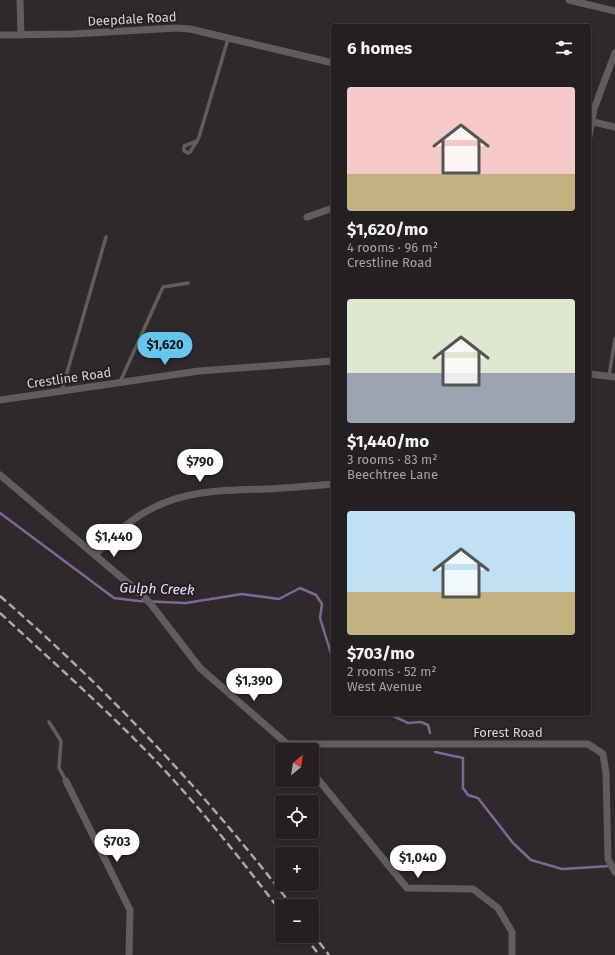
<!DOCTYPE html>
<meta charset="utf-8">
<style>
body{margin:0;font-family:"Fira Sans",sans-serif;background:#2c2729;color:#f1f3f6;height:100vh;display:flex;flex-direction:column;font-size:15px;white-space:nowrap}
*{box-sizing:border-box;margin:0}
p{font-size:13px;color:#a3a2a5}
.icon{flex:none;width:22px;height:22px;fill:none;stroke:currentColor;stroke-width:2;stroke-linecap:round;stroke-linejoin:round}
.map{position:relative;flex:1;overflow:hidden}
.side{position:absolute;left:331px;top:24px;width:260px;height:692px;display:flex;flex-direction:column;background:#241f20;border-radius:4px;box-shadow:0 2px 6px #0003,0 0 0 1px #413d3e}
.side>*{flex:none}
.needle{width:26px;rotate:30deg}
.controls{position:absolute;left:275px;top:743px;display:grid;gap:8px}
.controls a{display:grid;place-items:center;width:44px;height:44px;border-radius:4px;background:#241f20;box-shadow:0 2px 6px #0003,0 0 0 1px #413d3e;font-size:20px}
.price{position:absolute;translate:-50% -34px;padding:0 9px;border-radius:14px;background:#fff;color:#222;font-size:13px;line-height:26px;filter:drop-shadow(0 1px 2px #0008)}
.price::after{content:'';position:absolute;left:50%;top:24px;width:12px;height:9px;margin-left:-6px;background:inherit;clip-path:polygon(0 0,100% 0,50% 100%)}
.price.active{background:#64c5ee;color:#111}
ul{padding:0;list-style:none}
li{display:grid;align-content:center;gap:8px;height:212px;padding:0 16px}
li span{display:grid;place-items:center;height:124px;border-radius:4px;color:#555}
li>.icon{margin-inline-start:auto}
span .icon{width:72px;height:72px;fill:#fffc;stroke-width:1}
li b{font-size:17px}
h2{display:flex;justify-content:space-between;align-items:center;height:48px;padding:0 16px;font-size:17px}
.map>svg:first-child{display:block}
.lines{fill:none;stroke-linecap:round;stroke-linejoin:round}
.stream{stroke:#7e6796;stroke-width:2.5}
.lane{stroke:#615d5d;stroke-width:3.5}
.street{stroke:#615d5d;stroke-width:7}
.rail{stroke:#ada8a9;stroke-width:2.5;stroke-dasharray:8 4;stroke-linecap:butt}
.labels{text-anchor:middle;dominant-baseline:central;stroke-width:4;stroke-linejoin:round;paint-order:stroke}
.street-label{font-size:13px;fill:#d7d2d3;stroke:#262022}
.water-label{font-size:14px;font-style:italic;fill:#e9dbf9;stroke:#262022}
</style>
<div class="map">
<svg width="615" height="955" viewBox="0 0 615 955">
<rect width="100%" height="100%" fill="#30292b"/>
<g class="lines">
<!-- stream -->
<path class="stream" d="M0 513 114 598 139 601 186 603 242 594 279 599 300 588 316 595 322 604 320 618 333 660
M389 714 408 723 421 722 428 725 430 733
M435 752 463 758V788L468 795 478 798 513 843 531 860 562 869 610 866"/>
<!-- lane -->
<path class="lane" d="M197 141 190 152 188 153 184 151V146L197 141 199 137 228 39
M609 376 615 339
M120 382 163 287 188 283
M62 390 106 237
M49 722 61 741 59 768 66 781"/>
<!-- street -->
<path class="street" d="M20 0 21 35
M569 0 615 11
M0 35 73 34 176 28 190 29 333 63
M589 121 615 127
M589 136 594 109 615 53
M307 217 333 208
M589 374 615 377
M0 400 199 371 333 361
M0 475 141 594 150 603 200 668 294 750
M95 555C111 538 128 521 149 510 185 490 226 490 266 489 288 488 311 486 333 484
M289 744H588L603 754 606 773 608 859 615 872
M312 772 407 888 473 889 498 908 512 932V955
M66 781 130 910 129 955"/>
<!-- rail -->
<path class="rail" d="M0 596C107 689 206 793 292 906
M0 613C52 661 105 708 154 759 200 807 242 861 282 913
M312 933 329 955
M305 936 319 955"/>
</g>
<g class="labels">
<!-- street labels -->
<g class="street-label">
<text transform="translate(132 19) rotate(-3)">Deepdale Road</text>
<text transform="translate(69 378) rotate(-8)">Crestline Road</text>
<text x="508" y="732">Forest Road</text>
</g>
<!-- water labels -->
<g class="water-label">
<text transform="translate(157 589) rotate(2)">Gulph Creek</text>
</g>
</g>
</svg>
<div class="controls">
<a><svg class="needle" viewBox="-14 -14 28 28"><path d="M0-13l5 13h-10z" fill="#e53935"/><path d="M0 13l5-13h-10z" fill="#a3a2a5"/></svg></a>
<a><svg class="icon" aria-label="locate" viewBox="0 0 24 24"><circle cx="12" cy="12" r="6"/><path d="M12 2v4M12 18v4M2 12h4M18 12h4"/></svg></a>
<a>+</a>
<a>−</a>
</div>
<b class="price active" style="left:165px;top:366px">$1,620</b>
<b class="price" style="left:200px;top:483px">$790</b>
<b class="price" style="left:114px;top:558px">$1,440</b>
<b class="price" style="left:254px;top:702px">$1,390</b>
<b class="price" style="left:117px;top:863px">$703</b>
<b class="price" style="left:418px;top:879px">$1,040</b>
<section class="side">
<h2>6 homes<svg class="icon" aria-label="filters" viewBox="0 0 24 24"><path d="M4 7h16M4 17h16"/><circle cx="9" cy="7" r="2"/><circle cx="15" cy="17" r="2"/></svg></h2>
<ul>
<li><span style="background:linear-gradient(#f6c9c9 70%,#c2b280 0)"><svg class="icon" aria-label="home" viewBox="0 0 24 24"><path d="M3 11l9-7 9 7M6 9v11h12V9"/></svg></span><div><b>$1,620/mo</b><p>4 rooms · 96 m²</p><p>Crestline Road</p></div></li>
<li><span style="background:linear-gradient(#dfe7d0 60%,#9aa5b1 0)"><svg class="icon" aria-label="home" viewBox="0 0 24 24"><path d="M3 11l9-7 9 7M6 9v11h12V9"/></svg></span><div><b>$1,440/mo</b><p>3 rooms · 83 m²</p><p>Beechtree Lane</p></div></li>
<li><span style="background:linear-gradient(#bfe0f5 65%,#c2b280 0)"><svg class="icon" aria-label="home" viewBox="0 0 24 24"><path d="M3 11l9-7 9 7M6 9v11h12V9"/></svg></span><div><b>$703/mo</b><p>2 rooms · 52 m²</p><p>West Avenue</p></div></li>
</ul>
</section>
</div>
